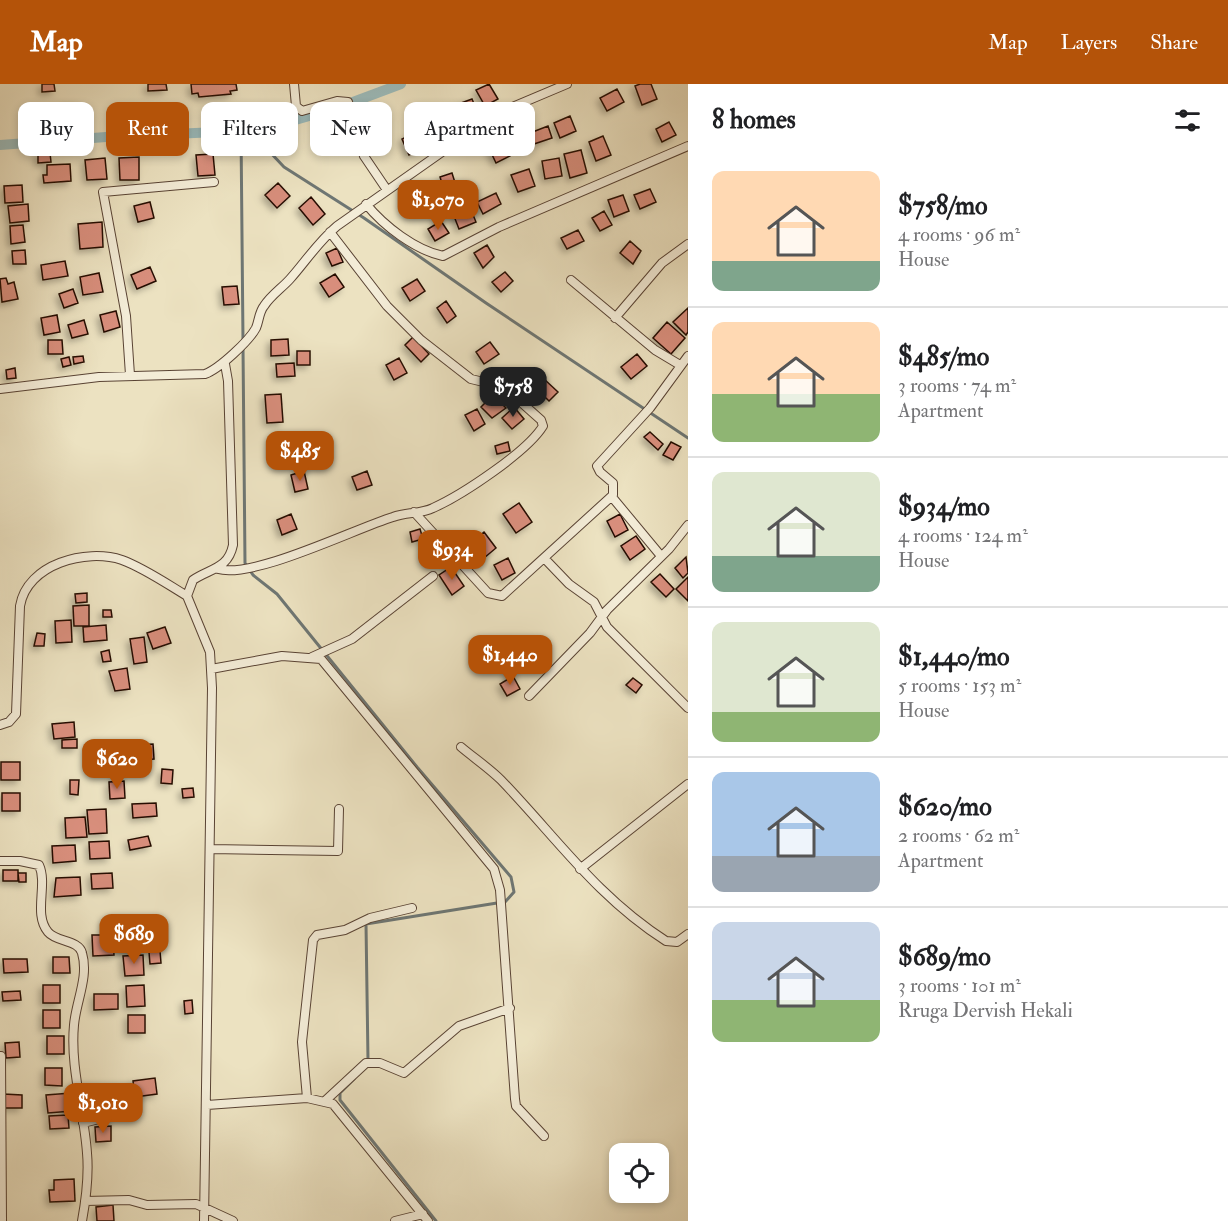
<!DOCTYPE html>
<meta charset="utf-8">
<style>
body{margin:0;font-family:"IM FELL Double Pica",serif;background:#f6f6f6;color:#202124;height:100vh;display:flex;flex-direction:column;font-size:22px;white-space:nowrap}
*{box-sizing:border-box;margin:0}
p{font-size:20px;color:#757577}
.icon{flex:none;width:33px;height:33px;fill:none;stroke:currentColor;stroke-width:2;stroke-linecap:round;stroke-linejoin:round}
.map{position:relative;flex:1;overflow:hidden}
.sheet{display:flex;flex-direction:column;background:#fff;width:540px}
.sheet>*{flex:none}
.banner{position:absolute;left:18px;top:18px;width:570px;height:54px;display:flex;gap:12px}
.tools{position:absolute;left:609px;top:1059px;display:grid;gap:12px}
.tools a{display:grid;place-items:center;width:60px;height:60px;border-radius:12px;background:#fff;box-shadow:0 3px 9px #0003;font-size:30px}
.price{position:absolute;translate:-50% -51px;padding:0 14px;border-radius:12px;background:#b45309;color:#fff;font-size:20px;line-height:39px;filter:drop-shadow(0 2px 3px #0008)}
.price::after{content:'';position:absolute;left:50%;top:36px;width:18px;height:14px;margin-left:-9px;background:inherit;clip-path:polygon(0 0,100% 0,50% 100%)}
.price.on{background:#222;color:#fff}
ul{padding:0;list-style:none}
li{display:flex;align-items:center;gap:18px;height:150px;padding:0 24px}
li+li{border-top:2px solid #e0e0e0}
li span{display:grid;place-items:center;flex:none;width:168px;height:120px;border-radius:12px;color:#555}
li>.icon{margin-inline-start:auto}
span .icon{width:72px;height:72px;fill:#fffc;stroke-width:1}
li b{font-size:26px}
h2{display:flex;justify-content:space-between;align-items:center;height:72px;padding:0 24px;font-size:26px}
.pill{padding:0 21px;border-radius:12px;background:#fff;box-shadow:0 3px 9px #0003;font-size:21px;line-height:54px}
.pill.on{background:#b45309;color:#fff}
header{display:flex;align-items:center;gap:36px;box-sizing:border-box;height:84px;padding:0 30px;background:#b45309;color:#fff}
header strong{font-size:28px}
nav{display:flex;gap:33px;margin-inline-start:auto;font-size:21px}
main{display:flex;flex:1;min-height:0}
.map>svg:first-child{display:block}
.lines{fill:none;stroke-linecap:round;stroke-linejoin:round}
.stream{stroke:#6e7673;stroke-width:3}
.canal{stroke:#9cbcbc;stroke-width:10}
.building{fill:#d88e7b;stroke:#280e05;stroke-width:1.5;filter:url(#shadow)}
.street-casing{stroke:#594334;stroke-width:10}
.street{stroke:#f3ecd7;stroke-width:8}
</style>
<header>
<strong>Map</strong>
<nav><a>Map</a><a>Layers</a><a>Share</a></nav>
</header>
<main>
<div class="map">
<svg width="688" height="1137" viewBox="0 0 688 1137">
<defs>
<filter id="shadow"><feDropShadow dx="-3.5" dy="3.5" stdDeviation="3" flood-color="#0004"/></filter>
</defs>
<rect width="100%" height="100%" fill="#ece2c1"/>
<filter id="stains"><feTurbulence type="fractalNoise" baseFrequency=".00333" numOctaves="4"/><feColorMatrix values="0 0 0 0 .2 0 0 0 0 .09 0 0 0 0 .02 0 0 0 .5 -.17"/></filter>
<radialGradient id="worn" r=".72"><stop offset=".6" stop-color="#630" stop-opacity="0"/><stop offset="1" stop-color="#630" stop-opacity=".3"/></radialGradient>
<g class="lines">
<!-- stream -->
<path class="stream" d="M261 46 268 66 284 83 364 134 486 219 688 354
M241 47 243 257
M243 263 245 479 253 491 277 510 417 683 511 793 514 808 505 818
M368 976 366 840 497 819
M354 995 340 1009V1016L436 1137"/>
<!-- canal -->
<path class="canal" d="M353 18 401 0
M0 61 106 53 261 46 347 21"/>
</g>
<!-- building -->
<path class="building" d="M42 0H54L55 7 42 8Z
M148 0H166L167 6 148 7Z
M191 0H236L237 6 230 7 231 10 199 13 198 9 192 10Z
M489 0 498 15 485 22 476 6Z
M640 0H651L657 15 642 21 635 2Z
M617 5 624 18 607 27 600 14Z
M472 15 477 27 458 35 453 22Z
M78 19V26L65 27 64 20Z
M570 32 576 47 560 54 554 39Z
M669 38 676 51 662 58 656 45Z
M548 42 552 54 534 60 530 49Z
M414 49 421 65 409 71 402 55Z
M603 52 611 71 596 77 589 58Z
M503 57 510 72 496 79 489 64Z
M581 66 587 89 570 94 564 70Z
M50 69 51 78 38 79V70Z
M213 70 215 91 198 92 196 71Z
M139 73V96H120L119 74Z
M105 74 107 95 87 96 85 76Z
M559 74 562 92 545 95 542 77Z
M70 80 71 97 44 99 43 91H47V81Z
M529 85 535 102 518 108 511 91Z
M452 89 457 105 445 109 440 93Z
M278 99 290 112 277 124 265 111Z
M22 101 23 118 5 119 4 102Z
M650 105 656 118 640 125 634 111Z
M496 109 501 120 483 130 477 118Z
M623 111 629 127 614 133 608 116Z
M311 113 325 130 313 141 299 124Z
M150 118 154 134 138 138 134 122Z
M28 120 29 137 10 139 8 122Z
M469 121 476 138 459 145 452 127Z
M604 127 612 141 600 147 592 134Z
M441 137 449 149 435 157 428 145Z
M102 138 103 163 80 165 78 140Z
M23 141 25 158 11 160 10 142Z
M578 146 584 157 567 165 561 154Z
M630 157 641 167 633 180 620 169Z
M487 161 494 173 483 184 474 169Z
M337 164 343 178 332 182 326 169Z
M25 166 26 180H13L12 167Z
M65 177 68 192 43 196 41 181Z
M150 183 156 197 137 205 131 191Z
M505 188 513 197 501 208 492 198Z
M99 189 103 208 83 211 80 193Z
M335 190 344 203 329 213 320 199Z
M6 194 8 200 14 198 18 215 2 218 0 195Z
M417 195 425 207 410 217 402 204Z
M237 202 239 220 224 221 222 203Z
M73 205 78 219 64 224 59 210Z
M446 217 456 232 447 239 437 224Z
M688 224V248L686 251 673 238Z
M116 227 120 243 104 248 100 231Z
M57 231 60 248 44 251 41 234Z
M84 236 88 250 72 254 68 241Z
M667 238 685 254 671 270 653 254Z
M413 253 429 270 421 278 405 261Z
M288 255 289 271 271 272V256Z
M48 256H62L63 270H48Z
M490 258 499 270 484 280 476 268Z
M297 267H310V281H297Z
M637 270 647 282 631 295 621 283Z
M83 272 84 278 74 280 73 273Z
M69 273 71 281 63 283 61 275Z
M399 274 407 289 394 296 386 281Z
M294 279 295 292 277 293 276 280Z
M15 284 16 294 7 295 6 286Z
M544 295 558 308 549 317 535 303Z
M281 310 283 338 267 339 265 311Z
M493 311 506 324 492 334 481 323Z
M514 323 524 335 512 345 502 334Z
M477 325 485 340 474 347 465 331Z
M650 348 663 360 658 366 644 353Z
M508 358 510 367 497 370 495 362Z
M671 358 681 363 673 376 663 371Z
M304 387 308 405 295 408 291 391Z
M367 387 372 401 357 406 352 393Z
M519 419 532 438 516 449 503 430Z
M291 430 297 445 282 451 277 436Z
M620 430 628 446 615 453 607 437Z
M420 445 423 455 412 458 410 448Z
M484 448 496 464 484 474 472 458Z
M636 452 645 465 630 476 621 462Z
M686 473 688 489 683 494 675 484Z
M508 474 515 489 502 496 494 481Z
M451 483 464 502 452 511 439 491Z
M660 490 674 505 666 513 651 498Z
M688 493V517L676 505Z
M87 509V518L76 519 75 510Z
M89 521V542H74L73 522Z
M103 526H111L112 533H103Z
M71 536 72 558 56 559 55 537Z
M106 541 107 556 84 558 83 543Z
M165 543 171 559 153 565 147 549Z
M37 549 45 550 44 562H34Z
M144 553 147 578 134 580 130 555Z
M109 566 111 577 103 578 101 568Z
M127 584 130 605 115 607 109 587Z
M513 592 520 605 507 612 500 600Z
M633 594 642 601 636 609 626 601Z
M74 638 75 653 54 655 52 640Z
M77 655V664H62V656Z
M153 660 154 675 138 676 137 661Z
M1 678H20V696H1Z
M162 685 173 686 172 700 161 699Z
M70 696H79L78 711 70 710Z
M124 697 125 714 110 715 109 698Z
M193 704 194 713 183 714 182 705Z
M2 709H20V727H2Z
M156 719 157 732 133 734 132 720Z
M106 725 107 749 89 750 87 726Z
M85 733 87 753 66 754 65 734Z
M148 752 151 762 130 766 128 756Z
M109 757 110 774 90 775 89 758Z
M75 761 76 777 53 779 52 762Z
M3 786H18V797H3Z
M18 789H26V798H19Z
M112 789 113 804 92 805 91 790Z
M80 793 81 811 54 813 56 794Z
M142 849 145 866 121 867 120 850Z
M92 851H113L114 871 93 872Z
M160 867 161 879 150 880 149 868Z
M143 871 144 891 125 892 123 872Z
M53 873H69L70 889H53Z
M3 875H27L28 888 4 889Z
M43 901H60V919H43Z
M144 901 145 922 127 923 126 902Z
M20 907 21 916 3 917 2 908Z
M94 910H118V925L94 926Z
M192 916 193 929 185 930 184 917Z
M43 926H60V944H43Z
M128 931H145V949H128Z
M47 952H64V970H47Z
M19 958 20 973 6 974 5 959Z
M45 984H62V1002L45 1001Z
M155 994 157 1010 135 1013 133 997Z
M71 1009 72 1027 48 1029 46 1011Z
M3 1010 22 1011V1024H4Z
M68 1031 69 1044 50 1045 49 1032Z
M111 1042V1057L96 1058 95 1043Z
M74 1095 75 1117 50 1118 49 1106H54V1096Z
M113 1121 114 1137H97L96 1123Z"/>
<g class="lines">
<!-- street casing -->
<g class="street-casing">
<path id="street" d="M294 0 296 22 302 27 337 17 348 18 364 72 387 106
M366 120C384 142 415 166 443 172L499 143 688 62
M571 196 655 266 680 281
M615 234 662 179 688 160
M130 291 126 232 103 108 214 98
M0 305 99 293 205 290C219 285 249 257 256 244 259 237 259 228 264 222 271 211 282 204 290 195 306 177 318 158 337 142L496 30 567 0
M612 413 661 472
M414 428 488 509 502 512 613 411V399L600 388 597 382 650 324 688 272
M545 475 569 500 594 518 607 543 688 624
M218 485C254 495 354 445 393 433 406 428 421 430 433 424 462 411 527 368 543 342L541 336 504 303 471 295 421 256 387 222 330 148
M187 512 210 568 212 604 204 1137
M187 512 193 496C211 484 228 485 233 461L228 297 225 280
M312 573 352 555 433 492
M211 585 282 572 321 575 494 785 500 806 515 1015 516 1022 544 1052
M529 612 590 549 607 526 669 465 688 441
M0 641 9 638 16 630 20 522C27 480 86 464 122 476 144 484 167 500 187 512
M461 663C474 674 489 684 501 696 556 753 597 813 666 857L677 858 688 850
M210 765 338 767 339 725
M0 777H20L39 781C48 801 33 830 48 848 56 858 79 856 82 869 89 893 76 917 74 941 70 984 84 1026 87 1069 89 1091 86 1115 82 1137
M580 785 688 700
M1 972 2 1137
M307 1014 302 958 313 856 317 851 345 846 370 834 412 824
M325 1017 366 979H380L404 989 459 942 510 924
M207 1021 307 1014 333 1020 428 1137
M83 1039 131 1027
M85 1117 129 1116 147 1121 196 1120 233 1137
M395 1137 423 1130"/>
</g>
<!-- street -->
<use href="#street" class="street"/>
</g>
<rect width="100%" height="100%" filter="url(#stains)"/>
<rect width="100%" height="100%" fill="url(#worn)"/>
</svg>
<div class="tools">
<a><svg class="icon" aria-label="locate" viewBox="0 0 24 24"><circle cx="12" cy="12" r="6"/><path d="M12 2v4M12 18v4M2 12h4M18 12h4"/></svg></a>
</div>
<b class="price" style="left:438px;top:147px">$1,070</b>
<b class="price on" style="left:513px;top:334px">$758</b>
<b class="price" style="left:300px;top:398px">$485</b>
<b class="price" style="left:452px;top:497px">$934</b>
<b class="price" style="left:510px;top:602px">$1,440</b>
<b class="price" style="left:117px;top:706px">$620</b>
<b class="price" style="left:134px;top:881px">$689</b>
<b class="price" style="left:103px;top:1050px">$1,010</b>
<div class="banner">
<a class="pill">Buy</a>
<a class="pill on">Rent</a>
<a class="pill">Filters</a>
<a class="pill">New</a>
<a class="pill">Apartment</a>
</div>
</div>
<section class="sheet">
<h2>8 homes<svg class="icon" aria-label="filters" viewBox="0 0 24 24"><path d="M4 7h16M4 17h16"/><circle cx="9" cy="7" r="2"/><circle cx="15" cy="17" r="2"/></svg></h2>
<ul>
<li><span style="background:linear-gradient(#ffd9b3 75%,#7fa58c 0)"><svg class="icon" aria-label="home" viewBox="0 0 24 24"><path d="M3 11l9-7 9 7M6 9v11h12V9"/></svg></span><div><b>$758/mo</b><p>4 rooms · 96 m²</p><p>House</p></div></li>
<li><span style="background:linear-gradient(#ffd9b3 60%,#8fb573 0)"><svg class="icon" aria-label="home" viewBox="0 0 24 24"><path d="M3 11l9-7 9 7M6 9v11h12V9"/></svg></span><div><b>$485/mo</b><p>3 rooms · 74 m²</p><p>Apartment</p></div></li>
<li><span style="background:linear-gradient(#dfe7d0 70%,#7fa58c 0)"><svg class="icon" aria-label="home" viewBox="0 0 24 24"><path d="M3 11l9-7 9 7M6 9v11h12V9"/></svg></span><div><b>$934/mo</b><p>4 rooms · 124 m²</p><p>House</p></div></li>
<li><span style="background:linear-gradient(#dfe7d0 75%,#8fb573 0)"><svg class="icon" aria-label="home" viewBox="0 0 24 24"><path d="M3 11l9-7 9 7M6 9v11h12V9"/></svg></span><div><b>$1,440/mo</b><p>5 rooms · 153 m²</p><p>House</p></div></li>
<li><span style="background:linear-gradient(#a9c7e8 70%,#9aa5b1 0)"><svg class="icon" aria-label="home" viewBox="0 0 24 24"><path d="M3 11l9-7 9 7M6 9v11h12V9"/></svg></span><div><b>$620/mo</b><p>2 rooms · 62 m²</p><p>Apartment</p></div></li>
<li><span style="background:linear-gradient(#c9d6e8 65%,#8fb573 0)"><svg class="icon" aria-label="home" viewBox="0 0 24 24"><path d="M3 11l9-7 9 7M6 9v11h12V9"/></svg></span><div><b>$689/mo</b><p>3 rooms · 101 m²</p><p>Rruga Dervish Hekali</p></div></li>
</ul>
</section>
</main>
